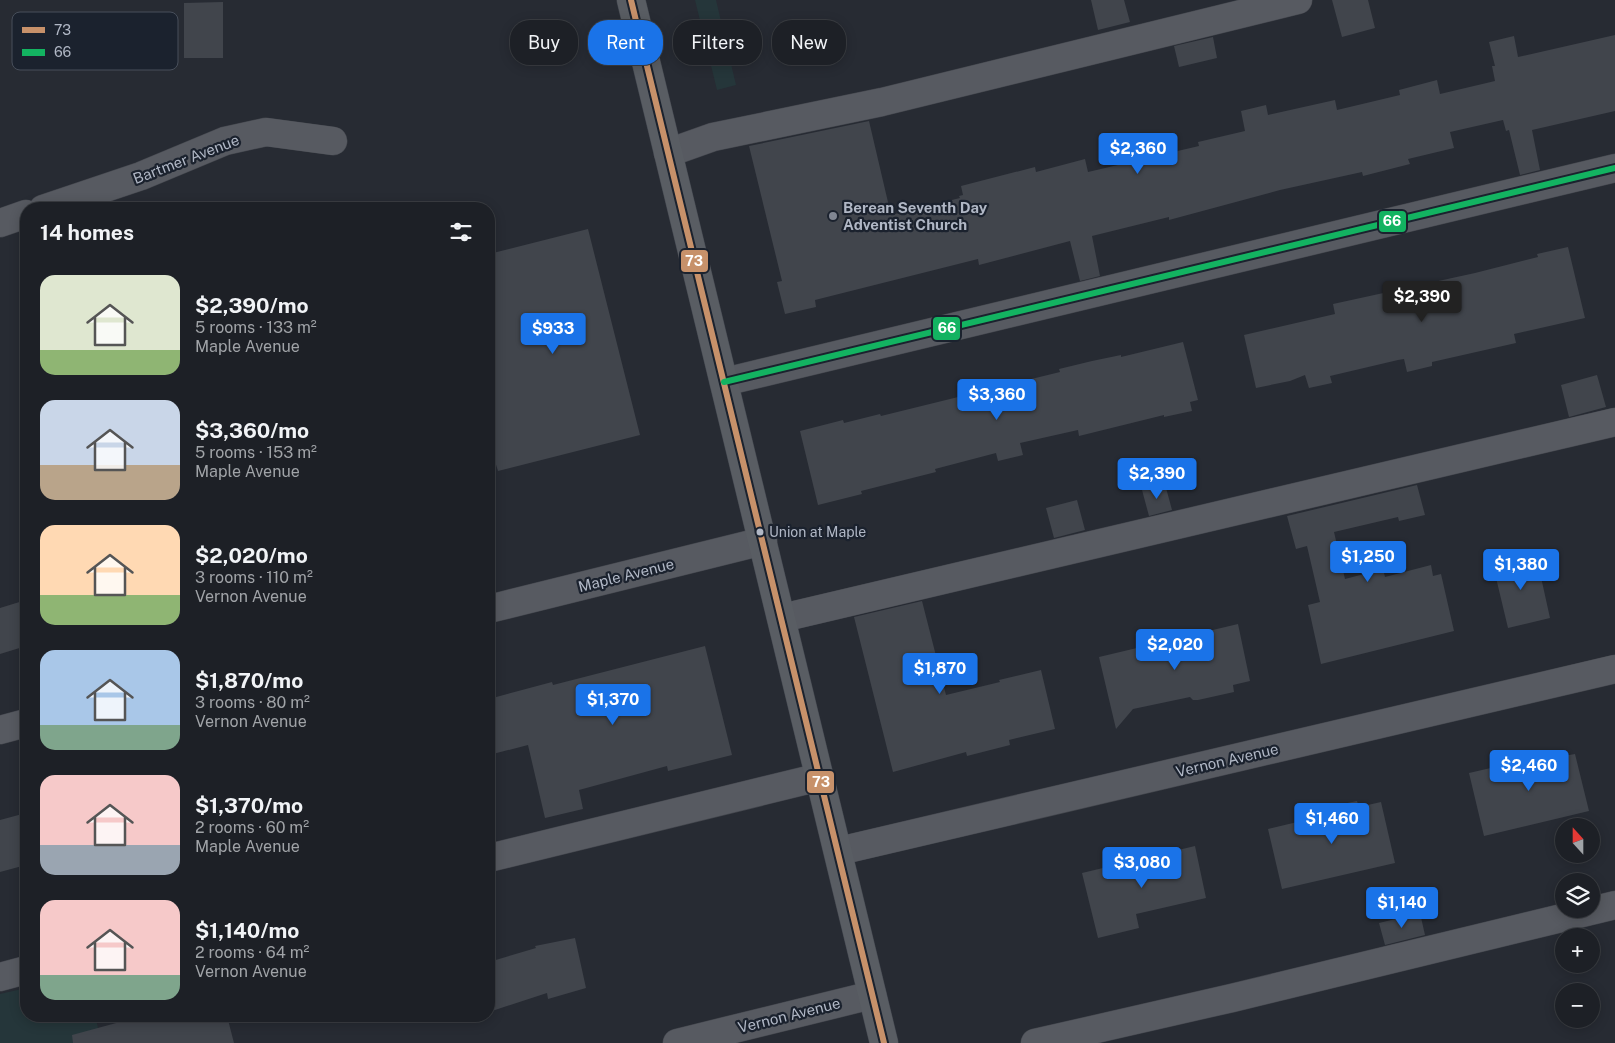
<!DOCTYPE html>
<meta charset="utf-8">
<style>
body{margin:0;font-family:"Public Sans",sans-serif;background:#25282e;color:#f1f3f6;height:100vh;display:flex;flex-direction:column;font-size:19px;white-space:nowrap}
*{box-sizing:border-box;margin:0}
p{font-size:16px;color:#a0a3a7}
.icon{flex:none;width:28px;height:28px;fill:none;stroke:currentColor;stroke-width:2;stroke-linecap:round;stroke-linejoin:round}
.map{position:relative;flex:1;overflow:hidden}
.details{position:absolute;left:20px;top:202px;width:475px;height:820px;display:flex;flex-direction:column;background:#1d2026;border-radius:20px;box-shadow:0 2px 12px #0003,0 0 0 1px #3b3e43}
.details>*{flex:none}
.banner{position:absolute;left:510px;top:20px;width:475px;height:45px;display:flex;gap:10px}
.needle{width:32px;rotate:339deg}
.fabs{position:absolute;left:1555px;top:818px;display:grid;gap:10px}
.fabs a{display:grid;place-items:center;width:45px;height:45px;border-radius:50%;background:#1d2026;box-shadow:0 2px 12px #0003,0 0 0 1px #3b3e43;font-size:25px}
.price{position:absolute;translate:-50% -42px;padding:0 11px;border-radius:5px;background:#1a73e8;color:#fff;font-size:16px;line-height:32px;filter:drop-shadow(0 1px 2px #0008)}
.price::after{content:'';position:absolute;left:50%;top:30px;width:15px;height:11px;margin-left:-8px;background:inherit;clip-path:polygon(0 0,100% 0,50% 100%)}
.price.active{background:#222;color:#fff}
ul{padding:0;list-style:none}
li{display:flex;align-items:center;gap:15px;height:125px;padding:0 20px}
li span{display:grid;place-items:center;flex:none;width:140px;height:100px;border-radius:15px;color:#555}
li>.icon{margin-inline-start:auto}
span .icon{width:60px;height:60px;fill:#fffc;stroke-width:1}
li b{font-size:21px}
h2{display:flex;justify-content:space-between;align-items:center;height:60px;padding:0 20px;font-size:21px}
.chip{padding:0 18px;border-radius:20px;background:#1d2026;box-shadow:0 2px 12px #0003,0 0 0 1px #3b3e43;font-size:18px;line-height:45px}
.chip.active{background:#1a73e8;color:#fff}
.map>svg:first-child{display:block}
.green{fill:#25363a}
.building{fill:#41454c}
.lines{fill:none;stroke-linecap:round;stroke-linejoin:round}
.minor-casing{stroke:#43464d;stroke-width:29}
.major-casing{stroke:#444850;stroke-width:29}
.minor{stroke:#575a61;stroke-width:28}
.major{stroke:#595d63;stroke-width:28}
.bus-1-casing{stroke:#1b222e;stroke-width:10}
.bus-2-casing{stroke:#1b222e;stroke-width:10}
.bus-1{stroke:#c7916a;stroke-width:6}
.bus-2{stroke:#13b361;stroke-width:6}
.poi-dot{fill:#808692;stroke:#1b222e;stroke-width:2}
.bus-dot{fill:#b0b7c5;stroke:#1b222e;stroke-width:2}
.labels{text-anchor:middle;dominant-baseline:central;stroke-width:4.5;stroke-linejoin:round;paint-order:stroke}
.bus-label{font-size:14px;fill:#b0b7c5;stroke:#1b222e;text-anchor:start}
.street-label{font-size:15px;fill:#b0b7c5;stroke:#1b222e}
.poi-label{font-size:15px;font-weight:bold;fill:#b0b7c5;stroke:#1b222e;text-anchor:start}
.key{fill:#1b222e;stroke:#484f5b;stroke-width:1}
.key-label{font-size:14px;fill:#b0b7c5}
.line-badge{stroke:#1b222e;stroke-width:2}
.badge-label{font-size:14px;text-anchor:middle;font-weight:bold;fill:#fff}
</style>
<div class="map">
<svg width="1615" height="1043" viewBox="0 0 1615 1043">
<rect width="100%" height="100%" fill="#272b33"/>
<!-- green -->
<path class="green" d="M695 0H716L736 85 717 90Z
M26 988V1016H95L102 1043H0V994Z"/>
<!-- building -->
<path class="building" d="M1091 0H1124L1130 22 1098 30Z
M1332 0H1368L1375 28 1342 37Z
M223 2V58H184V3Z
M1615 35V111L1532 130 1540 170 1520 175 1509 130 1506 131 1503 120 1450 132 1454 148 1408 159 1410 164 1363 176 1362 172 1280 190 1169 220V217L1092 236 1100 276 1080 281 1070 241 979 265 978 259 815 300 816 307 785 314 777 282 782 281 749 146 869 121 891 215 960 198 959 196 963 195 961 186 1035 167 1036 172 1085 159 1088 172 1199 146 1198 142 1245 131 1241 111 1266 105 1268 115 1335 100 1337 110 1400 95 1399 90 1437 80 1440 94 1495 81 1492 66H1495L1489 42 1514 36 1518 57Z
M1213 37 1217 58 1179 67 1174 46Z
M588 229 640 435 498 471 493 455 489 456V254Z
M1568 247 1585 318 1514 334 1516 343 1432 362V366L1407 372 1404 359 1398 360 1330 376 1332 383 1309 388 1305 375 1290 381 1256 388 1244 335 1335 314 1333 304 1475 273 1538 257 1537 254Z
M1183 342 1198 400 1190 402 1192 411 1164 417V415L1079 436 1078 430 1020 443 1023 455 998 461 996 453 935 469 936 472 861 491 862 494 818 505 800 431 843 420 844 423 880 414 881 416 1060 372 1059 369 1092 361 1121 355V357Z
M1597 375 1606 407 1569 417 1561 385Z
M1165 484 1172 510 1149 516 1142 490Z
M1417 485 1425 515 1399 521 1398 517 1334 532 1345 579 1383 569 1385 577 1431 565 1433 576 1441 574 1454 631 1321 664 1308 605 1320 602 1307 546 1296 549 1287 516Z
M1077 500 1085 530 1054 538 1046 508Z
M1521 555 1523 563 1537 559 1550 618 1508 628 1492 561Z
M26 600V646L0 654V608Z
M922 601 946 695 1000 682 999 680 1041 670 1055 729 1009 740 1010 745 967 756 966 752 893 772 854 617Z
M1238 624 1250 681 1233 685 1234 692 1198 700H1193L1190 697 1133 709 1116 729 1099 657Z
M705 646 732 755 668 771 667 766 579 790 583 809 545 818 528 745 489 755V699L552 682 553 685Z
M1556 750 1558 757 1575 754 1589 811 1484 836 1469 773 1534 758V755Z
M1357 801 1359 807 1381 802 1395 863 1282 889 1268 829 1335 813 1333 806Z
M26 813V865L0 872V820Z
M1195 846 1206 898 1136 914 1139 928 1098 938 1082 873Z
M1420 913 1425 935 1385 945 1379 923Z
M575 938 586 988 548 999 547 993 489 1012V962L536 948 535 946Z
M142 1016H227L234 1043H73L72 1035Z"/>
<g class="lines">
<!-- minor casing -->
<g class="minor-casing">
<path id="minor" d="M668 153 713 137 882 102 1298 0
M43 209 141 176 225 141 266 132 333 141
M0 223 26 214
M724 382 1615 168
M489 609 763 541
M782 618 1615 422
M0 730 26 723
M839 851 1615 669
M489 858 820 777
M0 977 26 970
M677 1043 872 995
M1035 1043 1232 998 1615 905"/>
</g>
<!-- major casing -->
<g class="major-casing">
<path id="major" d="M631 0 884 1043"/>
</g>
<!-- minor -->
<use href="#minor" class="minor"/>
<!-- major -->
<use href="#major" class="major"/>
<!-- bus-1 casing -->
<g class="bus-1-casing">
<path id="bus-1" d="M631 0 884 1043"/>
</g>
<!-- bus-2 casing -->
<g class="bus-2-casing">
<path id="bus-2" d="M724 382 1615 168"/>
</g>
<!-- bus-1 -->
<use href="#bus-1" class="bus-1"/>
<!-- bus-2 -->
<use href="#bus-2" class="bus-2"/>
</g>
<!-- markers -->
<circle class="poi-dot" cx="833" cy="216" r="5"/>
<circle class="bus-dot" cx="760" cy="532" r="4.5"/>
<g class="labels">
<!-- bus labels -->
<g class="bus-label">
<text x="769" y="532">Union at Maple</text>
</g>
<!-- street labels -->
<g class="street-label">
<text transform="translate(186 159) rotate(-21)">Bartmer Avenue</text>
<text transform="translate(626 575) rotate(-14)">Maple Avenue</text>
<text transform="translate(1227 760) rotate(-13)">Vernon Avenue</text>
<text transform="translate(789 1015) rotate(-14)">Vernon Avenue</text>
</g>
<!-- poi labels -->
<g class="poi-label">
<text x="843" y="207">Berean Seventh Day<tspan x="843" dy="17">Adventist Church</tspan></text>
</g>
</g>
<!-- legend -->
<rect x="12" y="12" width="166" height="58" rx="8" class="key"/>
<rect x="22" y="27" width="23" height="6" fill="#c7916a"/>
<rect x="22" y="49" width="23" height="7" fill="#13b361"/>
<g class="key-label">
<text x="54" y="35">73</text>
<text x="54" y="57">66</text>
</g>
<g class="line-badge">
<rect x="1378" y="210" width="29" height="23" rx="5" fill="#13b361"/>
<rect x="680" y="249" width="29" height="24" rx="5" fill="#c7916a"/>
<rect x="932" y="316" width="29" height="25" rx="5" fill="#13b361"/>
<rect x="806" y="770" width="29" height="24" rx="5" fill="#c7916a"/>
</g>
<g class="badge-label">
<text x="1392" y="226">66</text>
<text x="694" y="266">73</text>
<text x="947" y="333">66</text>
<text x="821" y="787">73</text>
</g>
</svg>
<div class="fabs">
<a><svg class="needle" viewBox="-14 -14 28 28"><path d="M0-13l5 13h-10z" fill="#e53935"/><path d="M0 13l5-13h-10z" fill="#a0a3a7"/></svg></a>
<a><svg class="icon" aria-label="layers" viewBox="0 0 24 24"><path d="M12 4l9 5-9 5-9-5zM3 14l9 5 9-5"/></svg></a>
<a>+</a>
<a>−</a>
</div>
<b class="price" style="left:1138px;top:175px">$2,360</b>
<b class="price active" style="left:1422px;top:323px">$2,390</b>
<b class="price" style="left:553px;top:355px">$933</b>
<b class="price" style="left:997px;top:421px">$3,360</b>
<b class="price" style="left:1157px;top:500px">$2,390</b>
<b class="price" style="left:1368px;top:583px">$1,250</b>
<b class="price" style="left:1521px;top:591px">$1,380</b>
<b class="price" style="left:1175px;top:671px">$2,020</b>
<b class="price" style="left:940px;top:695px">$1,870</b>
<b class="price" style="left:613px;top:726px">$1,370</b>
<b class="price" style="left:1529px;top:792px">$2,460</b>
<b class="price" style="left:1332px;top:845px">$1,460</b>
<b class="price" style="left:1142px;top:889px">$3,080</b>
<b class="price" style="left:1402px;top:929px">$1,140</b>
<div class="banner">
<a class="chip">Buy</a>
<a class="chip active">Rent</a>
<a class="chip">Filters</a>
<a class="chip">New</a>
</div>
<section class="details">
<h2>14 homes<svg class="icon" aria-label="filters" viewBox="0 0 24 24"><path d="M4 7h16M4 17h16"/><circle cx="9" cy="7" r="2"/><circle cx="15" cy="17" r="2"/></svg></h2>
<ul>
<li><span style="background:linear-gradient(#dfe7d0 75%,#8fb573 0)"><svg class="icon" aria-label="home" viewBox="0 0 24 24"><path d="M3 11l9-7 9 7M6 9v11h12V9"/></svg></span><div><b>$2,390/mo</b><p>5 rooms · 133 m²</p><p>Maple Avenue</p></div></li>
<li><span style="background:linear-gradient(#c9d6e8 65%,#b9a48a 0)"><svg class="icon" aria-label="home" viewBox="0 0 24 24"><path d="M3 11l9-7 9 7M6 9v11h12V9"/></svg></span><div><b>$3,360/mo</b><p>5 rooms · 153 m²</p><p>Maple Avenue</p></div></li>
<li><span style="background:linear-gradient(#ffd9b3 70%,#8fb573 0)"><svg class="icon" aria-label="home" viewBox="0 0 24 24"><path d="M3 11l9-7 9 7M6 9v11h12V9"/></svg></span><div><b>$2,020/mo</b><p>3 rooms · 110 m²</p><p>Vernon Avenue</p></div></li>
<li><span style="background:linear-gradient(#a9c7e8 75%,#7fa58c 0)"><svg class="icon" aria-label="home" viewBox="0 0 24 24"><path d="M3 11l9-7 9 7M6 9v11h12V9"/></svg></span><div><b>$1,870/mo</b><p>3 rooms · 80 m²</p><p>Vernon Avenue</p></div></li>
<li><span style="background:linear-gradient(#f6c9c9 70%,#9aa5b1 0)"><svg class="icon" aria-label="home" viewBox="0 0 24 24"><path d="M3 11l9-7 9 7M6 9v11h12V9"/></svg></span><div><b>$1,370/mo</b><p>2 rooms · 60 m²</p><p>Maple Avenue</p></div></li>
<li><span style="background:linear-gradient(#f6c9c9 75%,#7fa58c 0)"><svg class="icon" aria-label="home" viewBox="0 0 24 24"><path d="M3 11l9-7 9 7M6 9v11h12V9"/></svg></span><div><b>$1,140/mo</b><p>2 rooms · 64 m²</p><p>Vernon Avenue</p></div></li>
</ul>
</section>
</div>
